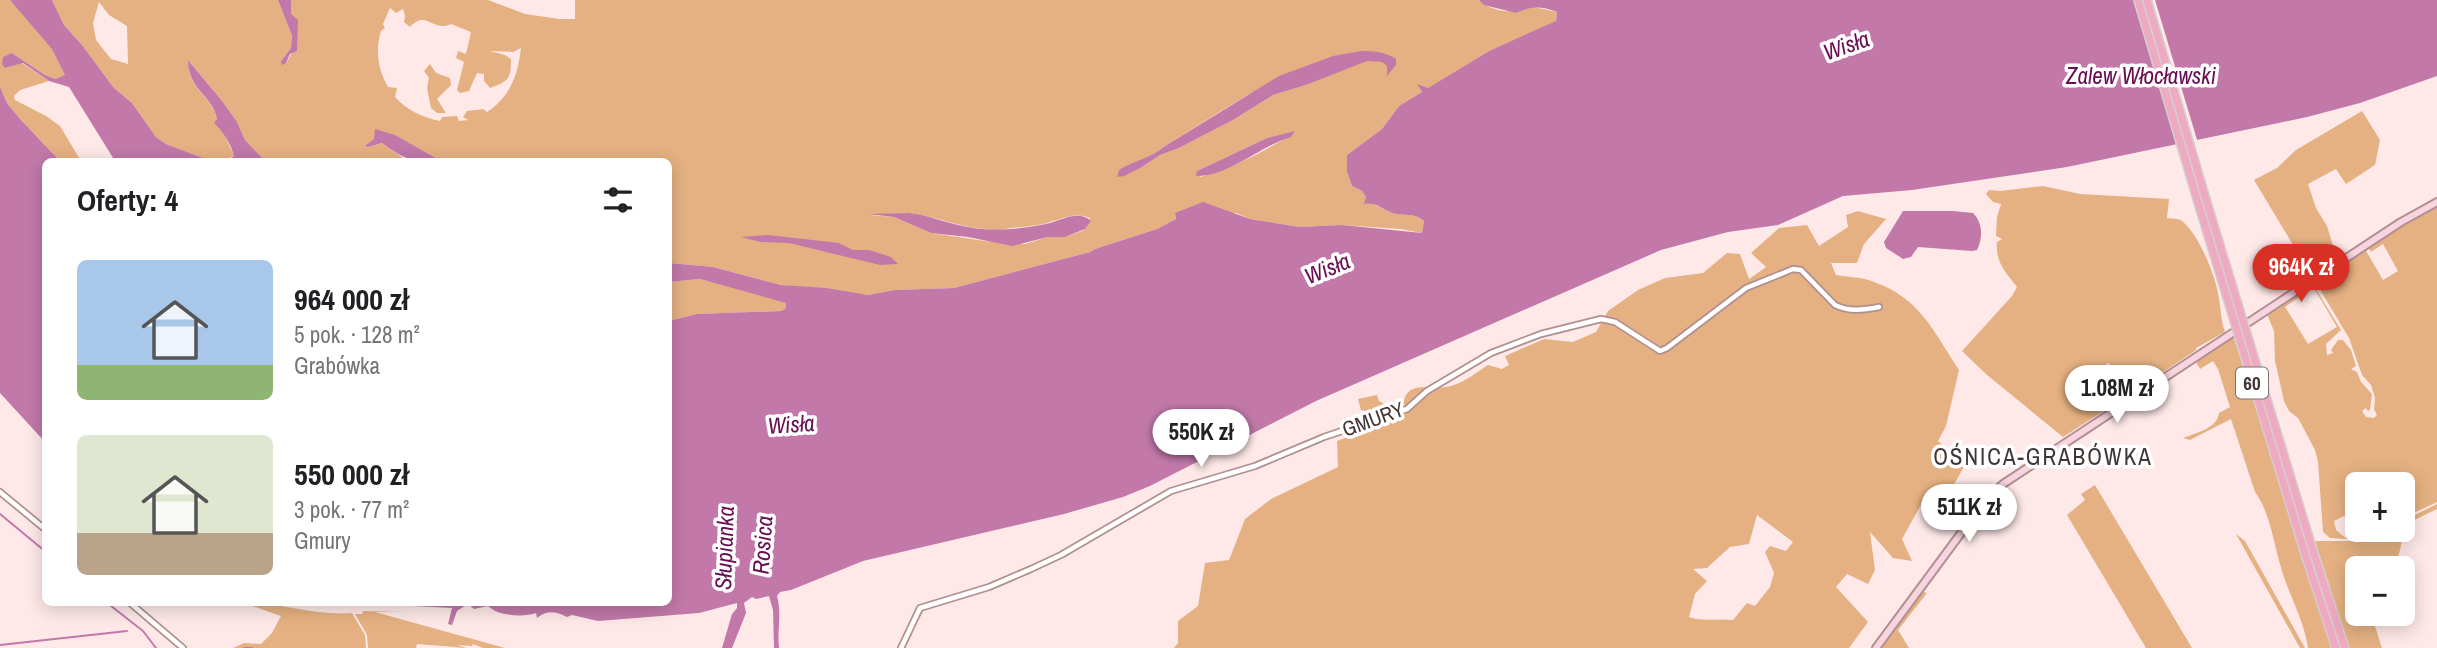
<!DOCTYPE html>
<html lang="pl">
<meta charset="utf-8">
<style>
body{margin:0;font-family:"Archivo Narrow",sans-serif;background:#f6f6f6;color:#202124;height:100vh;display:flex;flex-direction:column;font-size:26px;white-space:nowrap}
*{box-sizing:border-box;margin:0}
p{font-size:23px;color:#757577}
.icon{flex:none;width:38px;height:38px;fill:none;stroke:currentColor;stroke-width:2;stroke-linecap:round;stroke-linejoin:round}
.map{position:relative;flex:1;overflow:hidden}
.drawer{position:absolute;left:42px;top:158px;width:630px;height:448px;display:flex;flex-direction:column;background:#fff;border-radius:10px;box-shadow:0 4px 18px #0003}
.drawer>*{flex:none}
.buttons{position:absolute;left:2345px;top:472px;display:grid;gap:14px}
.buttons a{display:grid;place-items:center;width:70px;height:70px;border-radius:10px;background:#fff;box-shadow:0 4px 18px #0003;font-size:35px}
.price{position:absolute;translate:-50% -60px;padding:0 16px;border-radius:24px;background:#fff;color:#222;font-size:23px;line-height:46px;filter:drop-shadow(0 2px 4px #0008)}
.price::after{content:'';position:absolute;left:50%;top:42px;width:21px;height:16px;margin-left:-10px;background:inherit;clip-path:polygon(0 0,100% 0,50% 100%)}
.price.active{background:#d93025;color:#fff}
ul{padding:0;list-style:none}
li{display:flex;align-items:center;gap:21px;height:175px;padding:0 35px}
li span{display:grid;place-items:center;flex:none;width:196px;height:140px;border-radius:10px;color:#555}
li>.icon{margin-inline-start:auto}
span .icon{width:84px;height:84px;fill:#fffc;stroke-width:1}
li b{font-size:30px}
h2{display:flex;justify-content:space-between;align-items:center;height:84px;padding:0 35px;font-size:30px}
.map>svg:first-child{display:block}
.green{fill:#e5b182;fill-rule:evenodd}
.water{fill:#c279aa}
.pier{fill:#fee9e8}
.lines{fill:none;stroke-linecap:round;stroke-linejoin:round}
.stream{stroke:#c279aa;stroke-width:2}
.street-casing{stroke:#b0908f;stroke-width:8}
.secondary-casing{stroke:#b0908f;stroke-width:10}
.primary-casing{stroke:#d2cfcf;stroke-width:10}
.street{stroke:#fff;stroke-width:4.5}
.secondary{stroke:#f7d4e0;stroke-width:6}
.primary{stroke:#efa9c0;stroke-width:7}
.primary-bridge-casing{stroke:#d2cfcf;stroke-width:10;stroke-linecap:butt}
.primary-bridge{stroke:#efa9c0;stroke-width:7}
.labels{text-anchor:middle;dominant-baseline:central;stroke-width:7;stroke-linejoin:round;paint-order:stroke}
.shield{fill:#fff;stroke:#7b7272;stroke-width:2}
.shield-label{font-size:19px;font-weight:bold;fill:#433535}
.street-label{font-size:21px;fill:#433535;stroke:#fff}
.water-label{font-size:23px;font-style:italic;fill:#680e52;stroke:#fff}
.neighbourhood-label{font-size:23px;letter-spacing:2px;fill:#433535;stroke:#fff}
</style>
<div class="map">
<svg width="2437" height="648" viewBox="0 0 2437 648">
<rect width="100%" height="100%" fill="#fee9e8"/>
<!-- green -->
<path class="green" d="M0 0H10C30 20 54 45 65 71V75L55 79 45 75 12 53 5 68 22 63 49 81 20 90 14 96 15 100 46 116 60 126 81 161H60L20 119 7 103 0 87Z
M52 0H278L292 36 291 48 281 61 286 63 292 53 291 14V0H488L525 14 559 19H575V0H1479C1492 12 1514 15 1529 6L1557 12 1556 21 1551 26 1489 51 1427 89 1419 86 1422 92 1399 106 1382 129 1347 155V172L1352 186 1362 191 1370 203C1379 205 1388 213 1397 214 1408 216 1414 213 1424 221L1422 233 1400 229 1342 225 1300 227 1250 219 1236 213 1175 215 1176 219 1157 229 1095 249 1090 252 954 288 895 290 868 295 781 285 713 267 669 263 668 161H441L395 136 375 130V139L366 146 368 147 382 143 403 158 413 161H265L245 140 237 122 223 102 189 61C187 90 212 95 217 119L215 123 224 133 234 156 224 160 203 158 166 144 156 137 132 103 114 88 82 45 64 25ZM99 2 109 15 127 26 128 64 111 59 96 40 93 23ZM390 8 396 13 403 9 405 16 404 22 410 27C427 9 432 33 451 24L471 32 466 54 458 51 456 58 464 62 457 90 460 93 469 91 477 73 484 74V81L490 88C509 81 511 79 511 59L505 55 490 51 513 52 521 48C518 74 511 96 487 112L483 109 467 111 463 117 468 120 459 121 457 116 442 117 440 121C422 117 408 111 395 97L397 88 388 87C378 69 375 51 381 31L385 28 383 24ZM1360 51 1335 72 1306 85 1273 95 1233 120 1179 148 1160 155 1142 167 1120 170C1136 160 1151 158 1165 146 1229 107 1285 66 1360 51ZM1295 132C1273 147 1226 172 1200 177L1197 171 1267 138ZM909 213C941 217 972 233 1005 229 1016 227 1027 227 1037 225 1054 223 1073 210 1090 218L1085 229 1082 231 1065 237H1048L1025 244 985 241 931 233 894 217 870 215Z
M430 64 436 73 450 78 451 85 437 99 446 113H437L431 108 427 88 429 78 424 71Z
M2362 111 2380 140 2375 165 2346 184 2336 169 2308 184 2316 208 2327 226 2336 256 2310 273 2254 180 2277 168 2296 150Z
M2043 186 2080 194 2169 199 2167 218C2172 219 2178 218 2182 221 2199 234 2217 279 2219 299 2221 311 2221 320 2225 332L2196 348V350L2147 383 2127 369 2126 371 2145 384 2115 403 2114 402 2131 392 2137 385 2108 363 2098 369 2099 373 2087 376 2071 385V391L2095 410H2102L2112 403 2113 405 2063 437 1987 375 1962 351 2012 296 2017 287C2006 273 1995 262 1997 242L2002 239 1996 236 1997 217 2001 204 1993 202 1986 194 1989 190 2000 191Z
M2437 204V502L2403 518V485H2357V530H2378L2356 537 2353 523 2344 516 2334 521 2336 530 2347 539 2330 538 2323 532 2318 462 2315 450 2304 429 2298 418 2289 411 2284 401 2275 361 2274 331 2267 314 2297 293 2300 297 2285 307 2308 344 2337 327 2314 288 2304 295 2302 293 2312 284 2314 286 2341 330 2326 344 2327 355 2333 353 2331 350 2338 340H2343L2351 350 2356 366 2351 369 2357 372 2361 382 2372 394 2370 410 2368 411 2366 408 2362 411 2366 417 2374 418 2377 415 2374 409 2375 398 2371 385 2362 375 2349 338 2316 283 2365 249 2383 280 2398 271 2383 244 2371 252 2368 247 2415 215Z
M1858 211 1886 219 1864 244 1857 263H1831L1836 275C1848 277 1862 277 1874 282 1920 298 1934 332 1959 370L1946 426 1938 441 1950 451 1958 444 1969 458 1948 495 1955 511 1952 519 1923 501 1902 539 1912 561 1893 558 1870 532 1875 570 1868 584 1847 574 1836 587 1868 622 1849 648H1174L1178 643V621L1198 606 1205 563 1229 560 1245 519 1271 499 1338 467 1337 441 1384 424 1376 413 1361 410 1358 399 1377 395 1379 401 1403 415C1401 373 1431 394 1454 385 1466 381 1477 372 1488 365L1502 369 1509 365 1505 356 1544 339 1573 342 1596 332 1608 311 1638 290 1665 278 1703 273 1727 253 1740 254 1749 279 1766 267 1751 253 1779 228 1807 225 1819 246 1848 227 1846 215ZM1757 515 1793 542 1786 551 1770 546 1765 552 1774 573 1770 587 1755 606 1747 603 1733 620C1718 618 1703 622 1689 617L1695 594 1707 581 1693 569 1707 568 1730 547 1749 544Z
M700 279 780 300 786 303V308L781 311 697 314 669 321V282Z
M2233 335 2332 648H2308C2304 619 2287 592 2280 564 2273 540 2270 513 2255 492L2231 419 2190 440 2183 438C2195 433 2217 429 2219 413L2230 407 2218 369 2213 361 2200 369 2195 360Z
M2095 485 2192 648H2146L2067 515 2085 500 2081 494Z
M2437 504V509L2406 524C2399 540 2404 558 2388 569H2357V614H2371L2382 648H2349L2315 541H2353L2384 530H2403V521Z
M2236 534 2245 541 2305 648H2300Z
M1921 591 1927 593 1898 630 1909 648H1879Z
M241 602C281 602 312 616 352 613L365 635 366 648H233L244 643 261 644 272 633 281 616Z
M363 611 403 612H375L505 648H483L473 644 472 646 456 645 467 648 417 644 416 648H368L367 635 355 614H362Z"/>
<!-- water -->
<path class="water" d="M10 0H52L64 25 82 45 114 88 132 103 156 137 166 144 203 158 230 159 234 156C231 144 223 131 214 123L217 119C212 94 189 92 188 60L223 102 237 122 245 140 265 161H115L69 87 49 81 23 63 5 68 2 64 3 57 12 53 45 75 55 79 65 75 52 49Z
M278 0H291V14L298 20 297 51 290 54 286 63 282 65 281 61 291 48 292 36Z
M1479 0H2437V76L2360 103 2307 117 2067 167 1912 190 1843 196 1778 225 1728 232 1661 250 1316 401 1150 486 1123 497 1064 514 863 561 791 590 780 592 777 596C782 613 777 630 779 648H774L773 610 769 596 756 599 752 597 744 603 746 613 732 648H722L732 614 737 608V603L699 613 598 621 572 615 567 617C556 611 546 610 537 618L536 613C526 617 499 617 488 606L474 609 468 604 457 611 452 625 448 624 452 608 340 602H668L669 321 697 314 781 311 786 308V303L700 279 669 282V263L713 267 781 285 826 288 868 295 895 290 954 288 1090 252 1095 249 1157 229 1176 219 1175 213 1203 202 1250 219 1300 227 1342 225 1422 233 1424 221C1414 213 1408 216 1397 214 1385 213 1378 201 1364 204L1366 197 1362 191 1352 186 1347 172V155L1382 129 1399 106 1422 92 1417 84 1428 88 1489 51 1556 21 1557 12C1540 6 1532 6 1516 13L1484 5Z
M1360 51C1373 51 1384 51 1396 59V65L1387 76V66L1382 62 1367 61 1306 85 1273 95 1233 120 1179 148 1160 155 1142 167 1124 176 1117 177 1119 170C1135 160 1151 158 1165 146L1279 76 1333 56Z
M0 87 7 103 20 119 60 161H46L45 442 0 393Z
M375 129 395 135 441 161C410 161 407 161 382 143L368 147 365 146 374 139Z
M1295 131 1291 137C1260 146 1228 177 1196 176L1197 171 1267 138Z
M1903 211H1953L1973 213C1983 223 1983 238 1977 250L1972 251 1918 247 1911 257 1903 259 1886 248 1884 242Z
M909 213C929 215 948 224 968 227 993 232 1025 229 1050 223 1063 219 1080 210 1091 221L1085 229 1065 237H1048L1012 246 968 237 931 233 894 217 868 214Z
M768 235 839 243 853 250H869L891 257 898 264 880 265 789 243 761 242 741 237Z"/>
<!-- pier -->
<path class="pier" d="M2134 0H2155L2198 143 2178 147Z"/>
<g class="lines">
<!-- stream -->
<path class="stream" d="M0 514 46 552
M106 602 143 631 156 648
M0 645 127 631
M244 648H252"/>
<!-- street casing -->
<g class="street-casing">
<path id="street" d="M0 492 46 530
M129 602 183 648
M901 648 920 608 989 587 1031 569 1061 555 1171 491 1255 466 1324 437 1407 409 1427 391 1491 353 1541 334 1601 319 1615 322 1660 351 1667 348 1746 288 1793 269 1801 270 1835 305C1849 312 1864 310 1879 307"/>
</g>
<!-- secondary casing -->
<g class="secondary-casing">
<path id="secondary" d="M1876 648 1987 498 2003 484 2401 222 2437 202"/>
</g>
<!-- primary casing -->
<g class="primary-casing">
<path id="primary" d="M2138 0 2200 209
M2147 0 2208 206
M2314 554 2345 648
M2306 557 2336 648"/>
</g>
<!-- street -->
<use href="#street" class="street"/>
<!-- secondary -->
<use href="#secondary" class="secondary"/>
<!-- primary -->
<use href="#primary" class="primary"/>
<!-- primary-bridge casing -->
<g class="primary-bridge-casing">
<path id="primary-bridge" d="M2208 206 2314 554
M2200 209 2306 557"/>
</g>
<!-- primary-bridge -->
<use href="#primary-bridge" class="primary-bridge"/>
</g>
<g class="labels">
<!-- shield labels -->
<rect class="shield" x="2236" y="367.5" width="32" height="31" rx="5"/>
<g class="shield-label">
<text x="2252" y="383">60</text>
</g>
<!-- street labels -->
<g class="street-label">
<text transform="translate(1373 419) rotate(-20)">GMURY</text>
</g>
<!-- water labels -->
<g class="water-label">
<text transform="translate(1846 45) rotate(-19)">Wisła</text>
<text x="2141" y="75">Zalew Włocławski</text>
<text transform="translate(1327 268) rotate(-22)">Wisła</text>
<text transform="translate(791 424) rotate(-4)">Wisła</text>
<text transform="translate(762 545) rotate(-86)">Rosica</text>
<text transform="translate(724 548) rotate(-88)">Słupianka</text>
</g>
<!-- neighbourhood labels -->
<g class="neighbourhood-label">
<text x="2043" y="456">OŚNICA-GRABÓWKA</text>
</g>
</g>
</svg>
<div class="buttons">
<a>+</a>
<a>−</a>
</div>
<b class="price active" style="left:2301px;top:304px">964K zł</b>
<b class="price" style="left:2117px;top:425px">1.08M zł</b>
<b class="price" style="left:1201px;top:469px">550K zł</b>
<b class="price" style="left:1969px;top:544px">511K zł</b>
<section class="drawer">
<h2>Oferty: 4<svg class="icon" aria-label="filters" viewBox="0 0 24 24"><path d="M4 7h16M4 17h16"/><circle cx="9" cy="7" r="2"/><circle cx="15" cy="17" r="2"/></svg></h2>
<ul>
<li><span style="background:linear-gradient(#a9c7e8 75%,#8fb573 0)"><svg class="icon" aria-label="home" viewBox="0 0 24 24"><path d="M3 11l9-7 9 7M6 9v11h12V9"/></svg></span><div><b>964 000 zł</b><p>5 pok. · 128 m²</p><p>Grabówka</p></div></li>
<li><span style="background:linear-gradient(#dfe7d0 70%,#b9a48a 0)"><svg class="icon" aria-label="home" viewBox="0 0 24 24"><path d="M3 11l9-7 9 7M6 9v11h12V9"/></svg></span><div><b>550 000 zł</b><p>3 pok. · 77 m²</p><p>Gmury</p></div></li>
</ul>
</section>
</div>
